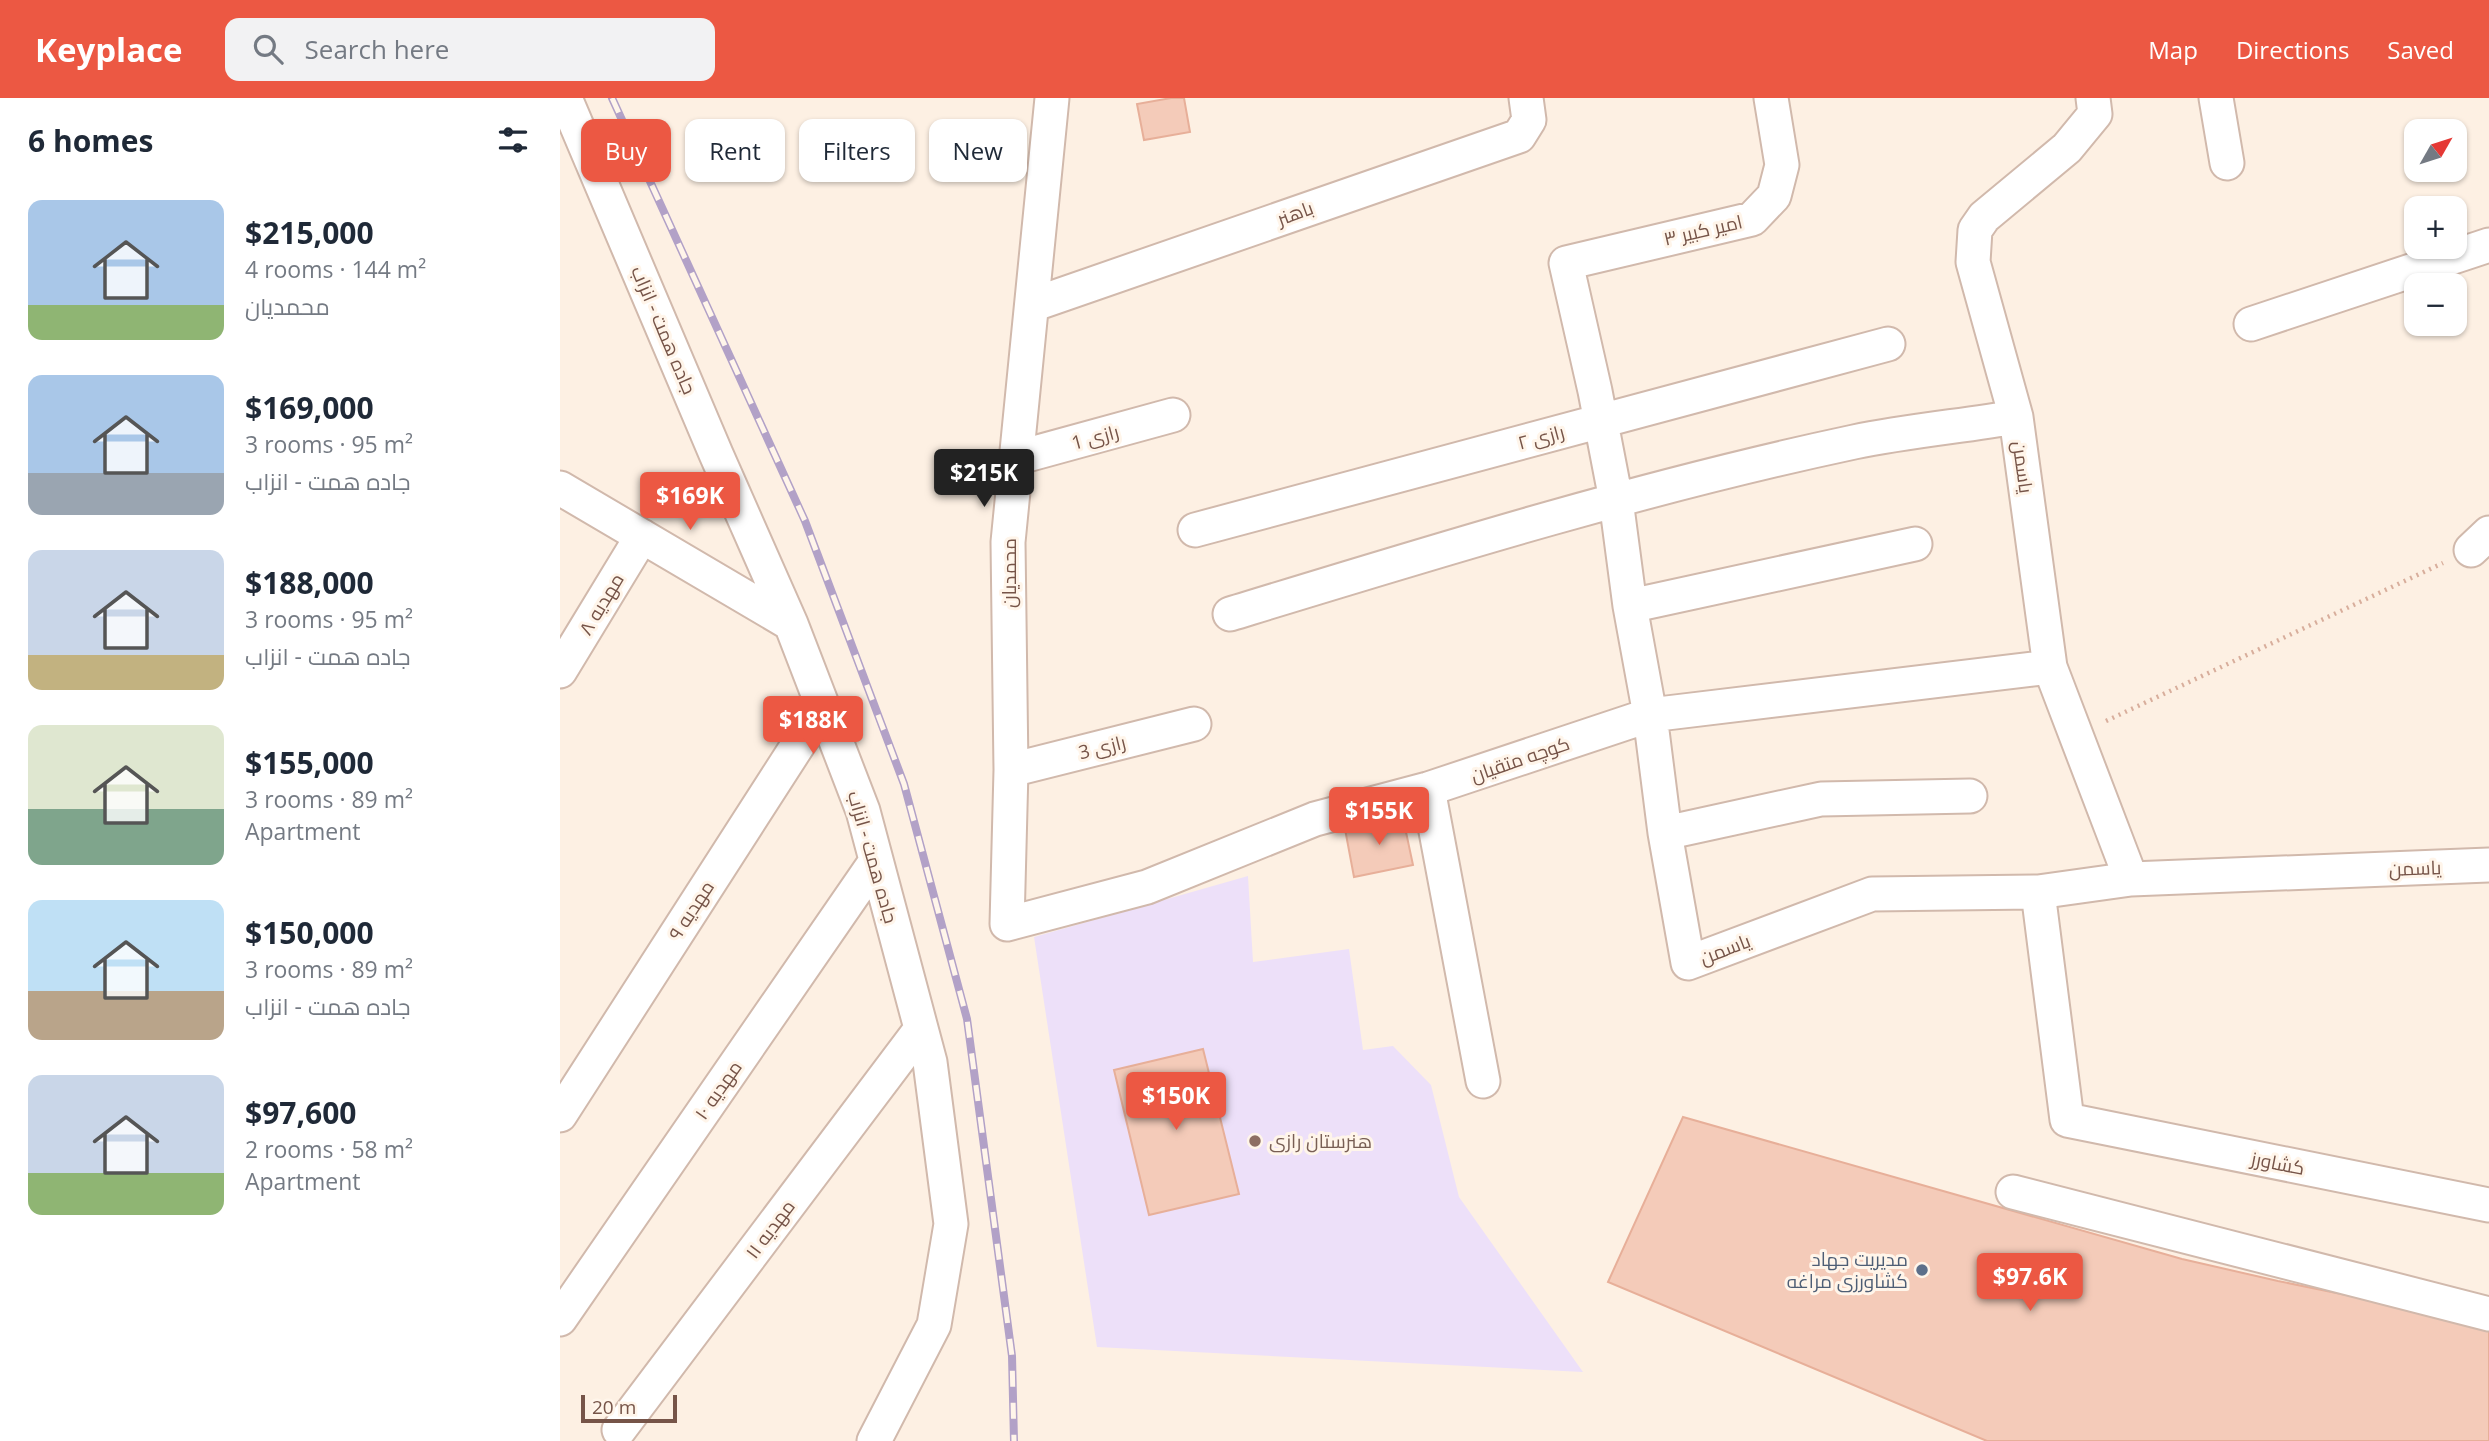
<!DOCTYPE html>
<meta charset="utf-8">
<style>
body{margin:0;font-family:"Open Sans",Cairo,sans-serif;background:#f2f2f3;color:#1f2937;height:100vh;display:flex;flex-direction:column;font-size:26px;white-space:nowrap}
*{box-sizing:border-box;margin:0}
p{font-size:23px;color:#747a83}
.icon{flex:none;width:38px;height:38px;fill:none;stroke:currentColor;stroke-width:2;stroke-linecap:round;stroke-linejoin:round}
.map{position:relative;flex:1;overflow:hidden}
.details{display:flex;flex-direction:column;background:#fff;width:560px}
.details>*{flex:none}
.banner{position:absolute;left:21px;top:21px;width:665px;height:63px;display:flex;gap:14px}
.needle{width:46px;rotate:51deg}
.tools{position:absolute;left:1844px;top:21px;display:grid;gap:14px}
.tools a{display:grid;place-items:center;width:63px;height:63px;border-radius:14px;background:#fff;box-shadow:0 2px 5px #0004;font-size:35px}
.scale{position:absolute;left:21px;bottom:18px;width:96px;box-sizing:border-box;padding-left:7px;border:4px solid #765448;border-top:0;font-size:19px;line-height:24px;white-space:nowrap;color:#765448;-webkit-text-stroke:5px #fff5ea;paint-order:stroke}
.price{position:absolute;translate:-50% -60px;padding:0 16px;border-radius:7px;background:#ec5843;color:#fff;font-size:23px;line-height:46px;filter:drop-shadow(0 2px 4px #0008)}
.price::after{content:'';position:absolute;left:50%;top:42px;width:21px;height:16px;margin-left:-10px;background:inherit;clip-path:polygon(0 0,100% 0,50% 100%)}
.price.on{background:#222;color:#fff}
ul{padding:0;list-style:none}
li{display:flex;align-items:center;gap:21px;height:175px;padding:0 28px}
li span{display:grid;place-items:center;flex:none;width:196px;height:140px;border-radius:14px;color:#555}
li>.icon{margin-inline-start:auto}
span .icon{width:84px;height:84px;fill:#fffc;stroke-width:1}
li b{font-size:30px}
h2{display:flex;justify-content:space-between;align-items:center;height:84px;padding:0 28px;font-size:30px}
.chip{padding:0 24px;border-radius:14px;background:#fff;box-shadow:0 2px 5px #0004;font-size:24px;line-height:63px}
.chip.on{background:#ec5843;color:#fff}
header{display:flex;align-items:center;gap:42px;box-sizing:border-box;height:98px;padding:0 35px;background:#ec5843;color:#fff}
header strong{font-size:33px}
nav{display:flex;gap:38px;margin-inline-start:auto;font-size:24px}
.search{width:490px;height:63px;background:#f2f2f3;display:flex;align-items:center;gap:18px;box-sizing:border-box;padding:0 24px;border-radius:14px;color:#747a83;font-size:26px}
main{display:flex;flex:1;min-height:0}
.map>svg:first-child{display:block}
.education{fill:#ede0f9}
.building{fill:#f4cbb9;stroke:#e7af99;stroke-width:2}
.lines{fill:none;stroke-linecap:round;stroke-linejoin:round}
.minor-casing{stroke:#d1b9ac;stroke-width:37}
.path{stroke:#d8ae9c;stroke-width:4.5;stroke-dasharray:2 5;stroke-linecap:butt}
.minor{stroke:#fff;stroke-width:33}
.rail-casing{stroke:#b2a1c7;stroke-width:8}
.rail{stroke:#fff5ea;stroke-width:5;stroke-dasharray:16;stroke-linecap:butt}
.education-dot{fill:#8d6e63;stroke:#fff5ea;stroke-width:2.5}
.service-dot{fill:#5c6f8a;stroke:#fff5ea;stroke-width:2.5}
.labels{text-anchor:middle;dominant-baseline:central;stroke-width:6;stroke-linejoin:round;paint-order:stroke}
.street-label{font-size:19px;fill:#765448;stroke:#fff5ea}
.education-label{font-size:19px;fill:#785e54;stroke:#fff5ea;text-anchor:start}
.service-label{font-size:19px;fill:#4e5e75;stroke:#fff5ea;text-anchor:end}
</style>
<header>
<strong>Keyplace</strong>
<div class="search"><svg class="icon" aria-label="search" viewBox="0 0 24 24"><circle cx="10" cy="10" r="6"/><path d="M15 15l6 6"/></svg>Search here</div>
<nav><a>Map</a><a>Directions</a><a>Saved</a></nav>
</header>
<main>
<section class="details">
<h2>6 homes<svg class="icon" aria-label="filters" viewBox="0 0 24 24"><path d="M4 7h16M4 17h16"/><circle cx="9" cy="7" r="2"/><circle cx="15" cy="17" r="2"/></svg></h2>
<ul>
<li><span style="background:linear-gradient(#a9c7e8 75%,#8fb573 0)"><svg class="icon" aria-label="home" viewBox="0 0 24 24"><path d="M3 11l9-7 9 7M6 9v11h12V9"/></svg></span><div><b>$215,000</b><p>4 rooms · 144 m²</p><p>محمدیان</p></div></li>
<li><span style="background:linear-gradient(#a9c7e8 70%,#9aa5b1 0)"><svg class="icon" aria-label="home" viewBox="0 0 24 24"><path d="M3 11l9-7 9 7M6 9v11h12V9"/></svg></span><div><b>$169,000</b><p>3 rooms · 95 m²</p><p>جاده همت - انزاب</p></div></li>
<li><span style="background:linear-gradient(#c9d6e8 75%,#c2b280 0)"><svg class="icon" aria-label="home" viewBox="0 0 24 24"><path d="M3 11l9-7 9 7M6 9v11h12V9"/></svg></span><div><b>$188,000</b><p>3 rooms · 95 m²</p><p>جاده همت - انزاب</p></div></li>
<li><span style="background:linear-gradient(#dfe7d0 60%,#7fa58c 0)"><svg class="icon" aria-label="home" viewBox="0 0 24 24"><path d="M3 11l9-7 9 7M6 9v11h12V9"/></svg></span><div><b>$155,000</b><p>3 rooms · 89 m²</p><p>Apartment</p></div></li>
<li><span style="background:linear-gradient(#bfe0f5 65%,#b9a48a 0)"><svg class="icon" aria-label="home" viewBox="0 0 24 24"><path d="M3 11l9-7 9 7M6 9v11h12V9"/></svg></span><div><b>$150,000</b><p>3 rooms · 89 m²</p><p>جاده همت - انزاب</p></div></li>
<li><span style="background:linear-gradient(#c9d6e8 70%,#8fb573 0)"><svg class="icon" aria-label="home" viewBox="0 0 24 24"><path d="M3 11l9-7 9 7M6 9v11h12V9"/></svg></span><div><b>$97,600</b><p>2 rooms · 58 m²</p><p>Apartment</p></div></li>
</ul>
</section>
<div class="map">
<svg width="1929" height="1343" viewBox="0 0 1929 1343">
<rect width="100%" height="100%" fill="#fdf0e3"/>
<!-- education -->
<path class="education" d="M688 778 693 864 789 851 803 952 833 948 871 987 899 1099 1023 1274 537 1249 474 839Z"/>
<!-- building -->
<path class="building" d="M611 0H624L630 34 584 42 577 6Z
M843 720 853 767 794 779 785 731Z
M643 951 679 1096 589 1117 554 972Z
M1123 1019 1622 1161 1718 1183 1796 1199 1929 1232V1343H1427L1048 1184Z"/>
<g class="lines">
<!-- minor casing -->
<g class="minor-casing">
<path id="minor" d="M5 0 156 356 231 526 303 713 370 964 391 1126 374 1227 314 1343
M492 0 448 444 451 672 447 826 587 789 755 721 868 691 1090 617 1490 569
M1211 0 1222 67 1214 98 1192 121 1006 165 1035 293 1056 402 1070 508 1090 617 1105 735 1128 865 1312 796 1478 794 1571 781 1929 767
M1533 0 1535 16 1507 50 1424 119 1415 132 1413 164 1456 319 1490 569 1571 781
M1656 0 1667 65
M472 207 959 38 969 22 966 0
M1691 226 1929 147
M456 360 613 317
M0 390 231 526
M635 432 1328 246
M1911 452 1929 435
M1070 508 1355 446
M670 516C876 453 1083 389 1294 344 1347 333 1403 328 1456 319
M0 573 82 438
M451 672 634 626
M868 691 923 983
M1105 735 1261 701 1410 698
M1478 794 1507 1022 1929 1107
M0 1017 263 608
M1453 1094 1929 1216
M0 1221 316 763
M59 1332 361 931"/>
</g>
<!-- path -->
<path class="path" d="M1546 623 1883 465"/>
<!-- minor -->
<use href="#minor" class="minor"/>
<!-- rail casing -->
<g class="rail-casing">
<path id="rail" d="M52 0 245 423 344 686 407 921 452 1258 454 1343"/>
</g>
<!-- rail -->
<use href="#rail" class="rail"/>
</g>
<!-- markers -->
<circle class="education-dot" cx="695" cy="1043" r="7"/>
<circle class="service-dot" cx="1362" cy="1172" r="7"/>
<g class="labels">
<!-- street labels -->
<g class="street-label">
<text transform="translate(735 115) rotate(-20)">باهنر</text>
<text transform="translate(1143 132) rotate(-13)">امیر کبیر ۳</text>
<text transform="translate(104 232) rotate(67)">جاده همت - انزاب</text>
<text transform="translate(535 339) rotate(-15)">رازی 1</text>
<text transform="translate(981 339) rotate(-15)">رازی ۲</text>
<text transform="translate(1463 369) rotate(82)">یاسمن</text>
<text transform="translate(449 475) rotate(-90)">محمدیان</text>
<text transform="translate(41 506) rotate(-59)">مهدیه ۸</text>
<text transform="translate(542 649) rotate(-14)">رازی 3</text>
<text transform="translate(960 661) rotate(-19)">کوچه متقیان</text>
<text transform="translate(313 759) rotate(74)">جاده همت - انزاب</text>
<text transform="translate(1855 770) rotate(-2)">یاسمن</text>
<text transform="translate(131 812) rotate(-57)">مهدیه ۹</text>
<text transform="translate(1165 851) rotate(-21)">یاسمن</text>
<text transform="translate(158 992) rotate(-55)">مهدیه ۱۰</text>
<text transform="translate(1718 1065) rotate(11)">کشاورز</text>
<text transform="translate(210 1131) rotate(-53)">مهدیه ۱۱</text>
</g>
<!-- education labels -->
<g class="education-label">
<text x="709" y="1043">هنرستان رازی</text>
</g>
<!-- service labels -->
<g class="service-label">
<text x="1348" y="1161">مدیریت جهاد<tspan x="1348" dy="22">کشاورزی مراغه</tspan></text>
</g>
</g>
</svg>
<div class="tools">
<a><svg class="needle" viewBox="-14 -14 28 28"><path d="M0-13l5 13h-10z" fill="#e53935"/><path d="M0 13l5-13h-10z" fill="#747a83"/></svg></a>
<a>+</a>
<a>−</a>
</div>
<div class="scale">20 m</div>
<b class="price on" style="left:424px;top:411px">$215K</b>
<b class="price" style="left:130px;top:434px">$169K</b>
<b class="price" style="left:253px;top:658px">$188K</b>
<b class="price" style="left:819px;top:749px">$155K</b>
<b class="price" style="left:616px;top:1034px">$150K</b>
<b class="price" style="left:1470px;top:1215px">$97.6K</b>
<div class="banner">
<a class="chip on">Buy</a>
<a class="chip">Rent</a>
<a class="chip">Filters</a>
<a class="chip">New</a>
</div>
</div>
</main>
